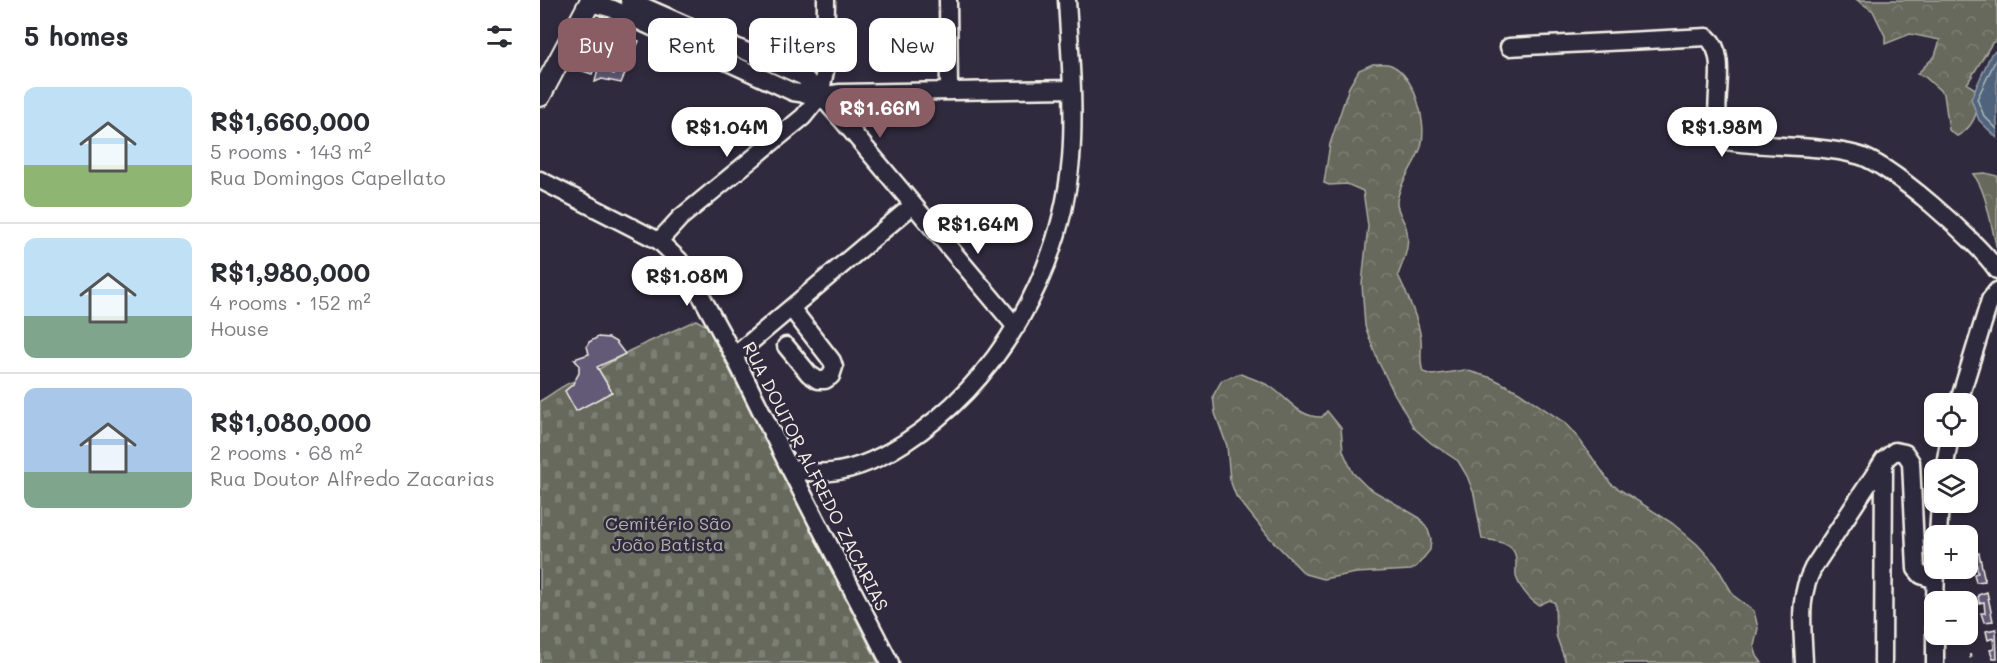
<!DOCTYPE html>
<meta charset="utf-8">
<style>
body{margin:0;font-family:Mali,sans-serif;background:#f7f7f7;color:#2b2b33;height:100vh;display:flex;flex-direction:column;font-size:22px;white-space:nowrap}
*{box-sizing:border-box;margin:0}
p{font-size:20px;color:#7c7c81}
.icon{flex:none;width:33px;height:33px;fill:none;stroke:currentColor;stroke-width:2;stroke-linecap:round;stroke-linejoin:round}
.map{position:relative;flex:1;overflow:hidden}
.sheet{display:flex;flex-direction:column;background:#fff;width:540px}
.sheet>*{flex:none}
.hud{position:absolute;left:18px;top:18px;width:570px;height:54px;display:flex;gap:12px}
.buttons{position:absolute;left:1384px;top:393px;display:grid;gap:12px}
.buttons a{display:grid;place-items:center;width:54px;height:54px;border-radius:12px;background:#fff;box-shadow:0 3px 9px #0003;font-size:30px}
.price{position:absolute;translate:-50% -51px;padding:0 14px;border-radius:21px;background:#fff;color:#222;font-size:20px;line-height:39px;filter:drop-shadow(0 2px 3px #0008)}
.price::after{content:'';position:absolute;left:50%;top:36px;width:18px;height:14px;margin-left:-9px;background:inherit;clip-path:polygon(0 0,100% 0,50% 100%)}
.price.current{background:#8a5d65;color:#fff}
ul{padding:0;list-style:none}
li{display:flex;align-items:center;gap:18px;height:150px;padding:0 24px}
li+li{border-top:2px solid #e1e1e2}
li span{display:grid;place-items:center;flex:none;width:168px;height:120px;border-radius:12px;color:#555}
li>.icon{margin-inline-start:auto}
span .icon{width:72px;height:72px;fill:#fffc;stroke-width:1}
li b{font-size:26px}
h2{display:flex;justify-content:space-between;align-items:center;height:72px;padding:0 24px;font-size:26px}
.pill{padding:0 21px;border-radius:12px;background:#fff;box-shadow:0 3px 9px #0003;font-size:21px;line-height:54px}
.pill.current{background:#8a5d65;color:#fff}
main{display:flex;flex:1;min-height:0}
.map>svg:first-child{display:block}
.forest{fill:url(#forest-crowns);stroke:#adada2;stroke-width:1.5}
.cemetery{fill:url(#cemetery-stones);stroke:#adada2;stroke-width:1.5}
.water{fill:#50647b;stroke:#929ca7;stroke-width:1.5}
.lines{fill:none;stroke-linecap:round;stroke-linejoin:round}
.shore{stroke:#b2b9bc;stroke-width:1.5}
.building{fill:#625a77;stroke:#f4f1e8;stroke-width:1.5}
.minor-casing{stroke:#f4f1e8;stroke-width:21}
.major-casing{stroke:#f4f1e8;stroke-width:24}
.path{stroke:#f4f1e8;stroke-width:2;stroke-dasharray:4.5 4.5;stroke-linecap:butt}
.minor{stroke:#2f2a3d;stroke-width:16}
.major{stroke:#2f2a3d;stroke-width:20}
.labels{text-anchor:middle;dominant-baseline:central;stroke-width:5;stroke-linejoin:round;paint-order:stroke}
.street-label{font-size:18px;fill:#f4f1e8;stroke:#2f2a3d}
.park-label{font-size:18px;fill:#b4b4a9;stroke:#2f2a3d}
</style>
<main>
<section class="sheet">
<h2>5 homes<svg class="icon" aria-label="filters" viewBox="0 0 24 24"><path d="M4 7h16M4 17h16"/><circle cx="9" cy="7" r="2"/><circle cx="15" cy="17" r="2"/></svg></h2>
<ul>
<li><span style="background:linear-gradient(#bfe0f5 65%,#8fb573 0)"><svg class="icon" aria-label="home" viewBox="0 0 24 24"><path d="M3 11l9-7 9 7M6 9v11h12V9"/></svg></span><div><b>R$1,660,000</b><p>5 rooms · 143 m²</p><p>Rua Domingos Capellato</p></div></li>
<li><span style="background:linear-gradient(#bfe0f5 65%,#7fa58c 0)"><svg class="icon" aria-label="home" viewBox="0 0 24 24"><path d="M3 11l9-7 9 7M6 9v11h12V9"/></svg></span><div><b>R$1,980,000</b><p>4 rooms · 152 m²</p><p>House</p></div></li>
<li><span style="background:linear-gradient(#a9c7e8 70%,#7fa58c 0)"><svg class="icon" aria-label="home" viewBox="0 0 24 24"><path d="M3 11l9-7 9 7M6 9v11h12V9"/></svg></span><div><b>R$1,080,000</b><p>2 rooms · 68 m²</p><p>Rua Doutor Alfredo Zacarias</p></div></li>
</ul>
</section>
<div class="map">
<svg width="1457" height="663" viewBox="0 0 1457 663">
<defs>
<pattern id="forest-crowns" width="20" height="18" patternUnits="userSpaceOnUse" patternTransform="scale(1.5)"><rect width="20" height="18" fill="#66695b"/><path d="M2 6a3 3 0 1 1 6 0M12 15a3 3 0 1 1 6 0" fill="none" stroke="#7c7f73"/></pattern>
<pattern id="cemetery-stones" width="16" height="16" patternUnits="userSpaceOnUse" patternTransform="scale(1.5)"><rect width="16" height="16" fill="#66695b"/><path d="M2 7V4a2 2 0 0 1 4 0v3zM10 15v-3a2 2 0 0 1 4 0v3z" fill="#7c7f73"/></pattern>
</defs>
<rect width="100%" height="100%" fill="#2f2a3d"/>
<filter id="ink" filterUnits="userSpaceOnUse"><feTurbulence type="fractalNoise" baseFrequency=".0167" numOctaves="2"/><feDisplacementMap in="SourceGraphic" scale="12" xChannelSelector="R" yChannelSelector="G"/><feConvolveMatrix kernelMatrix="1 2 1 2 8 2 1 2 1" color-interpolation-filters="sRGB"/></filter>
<g filter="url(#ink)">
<!-- forest -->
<path class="forest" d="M1317 0H1457V40L1452 43 1427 84 1442 93C1437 111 1435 127 1417 136L1409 130 1404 94 1385 77 1377 74 1395 56 1400 40 1370 34 1345 44V36L1333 11Z
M833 64C839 64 846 63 851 65 875 76 888 123 881 147 875 165 860 181 857 201 856 209 863 219 866 227 871 245 864 259 858 275 866 291 879 321 881 339 882 351 879 360 883 372L892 375 925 370 952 378 979 392 1025 423 1039 439 1071 484 1132 523 1157 544 1176 565 1194 596 1214 611 1218 628 1214 646 1217 656 1222 663H1026L1016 635 1015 603 1010 600 999 605C990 601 977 584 976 575 975 565 979 555 970 547 963 541 950 540 942 539L934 494 927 476 918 461 891 443 874 428 854 393 838 361 825 326 822 284 828 226 823 191 807 184 789 185 784 183 790 144 809 87 819 70Z
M1445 173 1457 176V249C1451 227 1447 191 1433 174Z
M700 374C711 378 721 381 731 387 749 399 759 418 782 417L787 411 801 428 803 451 813 473 827 487 880 518 888 530 891 539 890 550 877 566 871 570 816 573 783 579 765 574 729 537 696 496 690 480 687 446 675 413 673 396 682 380Z"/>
<!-- cemetery -->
<path class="cemetery" d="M156 320 167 326 338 663H0V401C11 395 30 379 41 380L89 351Z"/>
<!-- water -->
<path class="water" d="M1457 50V138L1439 120 1431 99 1451 54Z"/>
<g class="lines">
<!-- shore -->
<path class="shore" d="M1457 57 1437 99 1444 116 1457 129"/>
</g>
<!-- building -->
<path class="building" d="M62 14 75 22 65 41 82 50 87 38 99 41 81 83 62 79 55 82 58 68 74 74 76 59 62 52 52 74 37 69Z
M58 337 69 338 76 342 85 354 57 367 72 392 36 411 25 391 33 384 39 373V365L34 359 49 354 47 346 49 342Z
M1439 553 1445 581 1436 582 1434 574 1438 573 1436 562 1431 563 1430 555Z
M1447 592 1453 621 1444 622 1441 613H1445L1444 602 1439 603 1438 595Z
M1456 629 1457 658H1453L1450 650 1454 649 1453 638 1448 640 1446 631Z"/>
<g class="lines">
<!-- minor casing -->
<g class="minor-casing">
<path id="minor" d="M89 0 264 77 303 121 476 327
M408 0 409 90
M50 3 73 9 253 92 280 96 300 93 532 89
M969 47 1167 37C1194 60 1164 113 1186 141 1229 148 1275 144 1317 155 1349 162 1438 242 1457 270
M0 180 119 241 139 260 153 281 194 356 249 467 350 663
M119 241 140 218 263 117 280 96 285 71 286 0
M246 346 269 374 278 380H285L291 376 294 367 292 361 251 308
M194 356 373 205
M1418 404 1450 300 1457 291
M249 467C289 482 330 465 364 443 459 382 521 271 531 159 535 106 530 53 527 0
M1404 470 1410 436
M1398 536 1400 502
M1395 602 1396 569
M1264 663C1263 629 1257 599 1273 568L1344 460 1355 451 1365 453 1371 462 1376 569 1381 575 1395 580
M1343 663 1344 460
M1395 663V616"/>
</g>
<!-- major casing -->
<g class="major-casing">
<path id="major" d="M0 96 51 0"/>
</g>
<!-- path -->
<path class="path" d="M1430 654 1431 663"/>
<!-- minor -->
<use href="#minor" class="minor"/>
<!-- major -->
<use href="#major" class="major"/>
</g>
</g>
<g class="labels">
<!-- street labels -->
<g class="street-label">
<text transform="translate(276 476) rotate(63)">RUA DOUTOR ALFREDO ZACARIAS</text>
</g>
<!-- park labels -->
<g class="park-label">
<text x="128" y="523">Cemitério São<tspan x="128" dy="21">João Batista</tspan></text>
</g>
</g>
</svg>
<div class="buttons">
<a><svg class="icon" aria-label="locate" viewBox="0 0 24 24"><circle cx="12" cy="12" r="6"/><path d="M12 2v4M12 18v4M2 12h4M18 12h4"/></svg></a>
<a><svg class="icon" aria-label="layers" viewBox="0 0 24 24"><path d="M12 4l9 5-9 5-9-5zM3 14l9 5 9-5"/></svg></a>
<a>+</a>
<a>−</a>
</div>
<b class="price current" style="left:340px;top:139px">R$1.66M</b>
<b class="price" style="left:187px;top:158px">R$1.04M</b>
<b class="price" style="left:1182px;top:158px">R$1.98M</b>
<b class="price" style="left:438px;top:255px">R$1.64M</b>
<b class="price" style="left:147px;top:307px">R$1.08M</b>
<div class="hud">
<a class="pill current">Buy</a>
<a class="pill">Rent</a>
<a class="pill">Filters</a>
<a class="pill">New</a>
</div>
</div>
</main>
